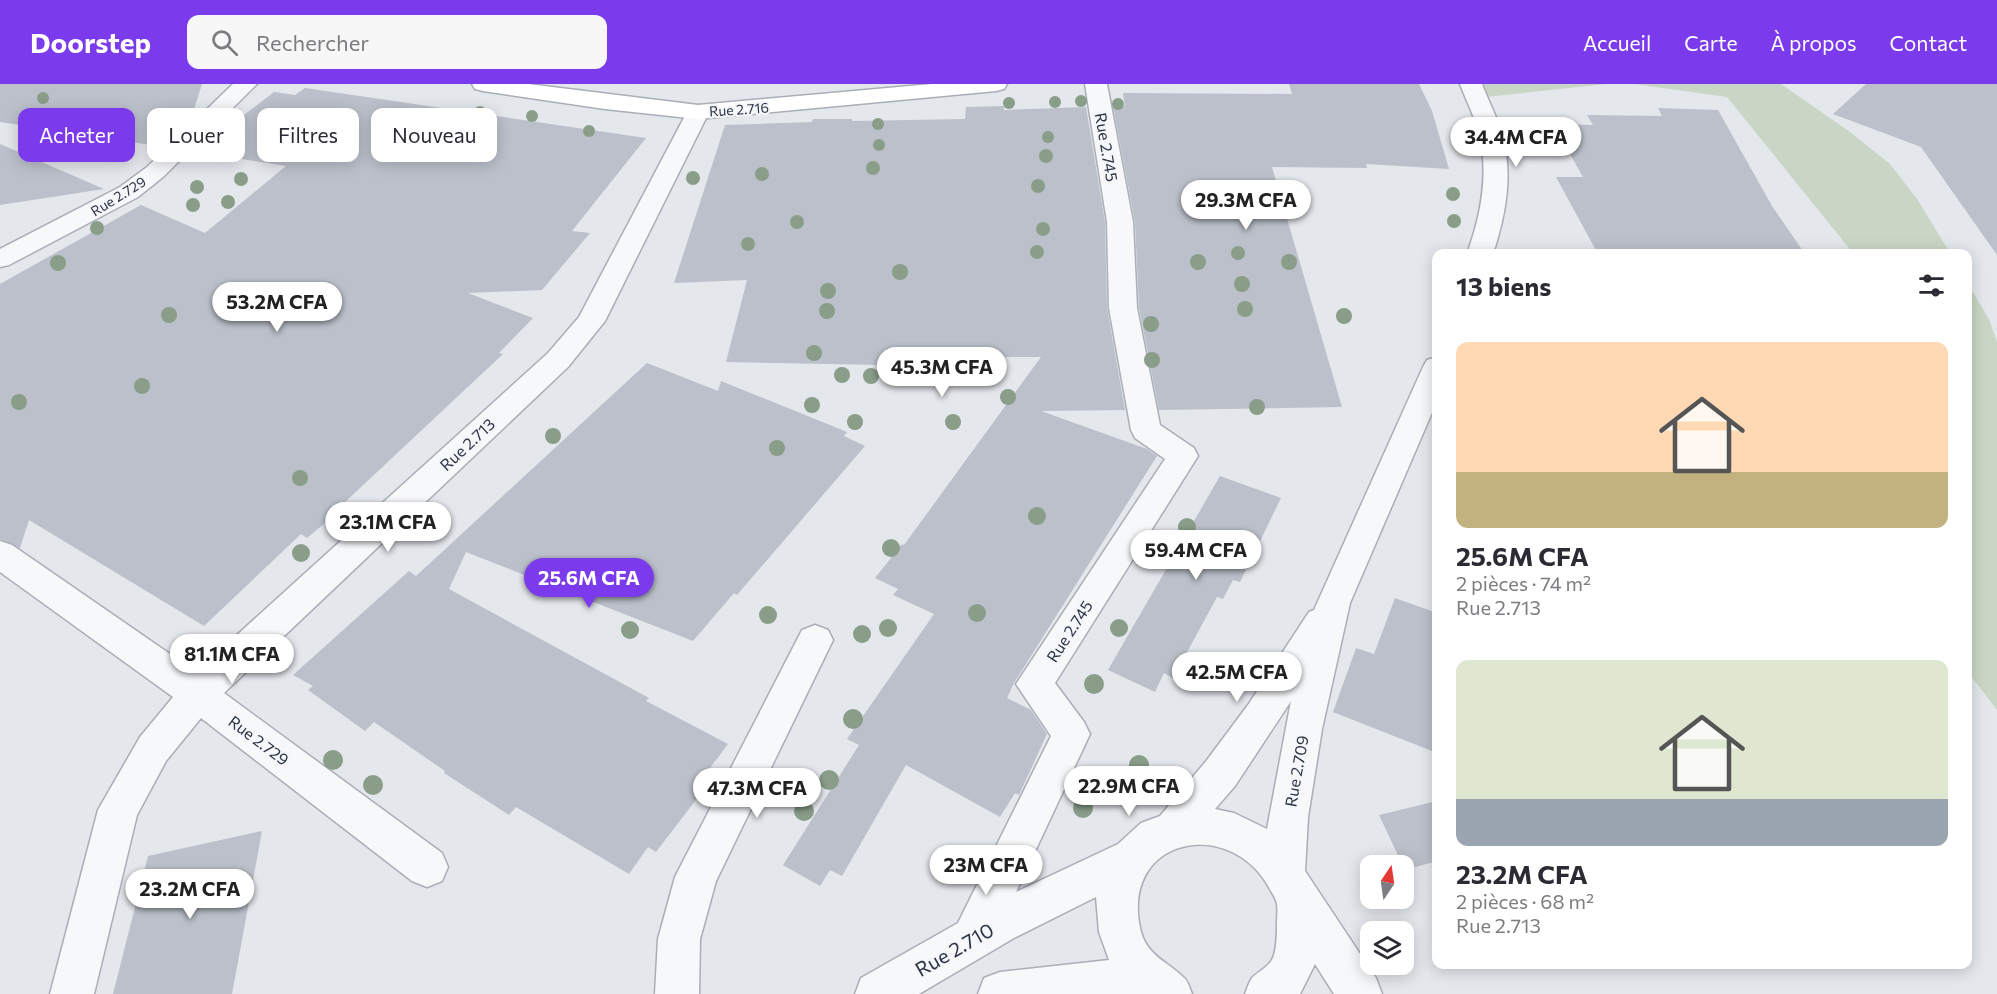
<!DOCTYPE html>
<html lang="fr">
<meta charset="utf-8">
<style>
body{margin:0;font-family:Commissioner,sans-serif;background:#f7f7f7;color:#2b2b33;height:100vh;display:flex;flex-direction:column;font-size:22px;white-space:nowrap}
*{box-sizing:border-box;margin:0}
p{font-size:20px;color:#7c7c81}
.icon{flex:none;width:33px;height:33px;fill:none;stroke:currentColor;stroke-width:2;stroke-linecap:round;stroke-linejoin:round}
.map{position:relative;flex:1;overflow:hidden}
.side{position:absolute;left:1432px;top:165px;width:540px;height:720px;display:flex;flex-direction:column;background:#fff;border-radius:12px;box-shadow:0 3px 15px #0003}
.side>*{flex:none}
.hud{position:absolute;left:18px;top:24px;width:570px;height:54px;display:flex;gap:12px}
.needle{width:39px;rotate:13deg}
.buttons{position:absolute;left:1360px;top:771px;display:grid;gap:12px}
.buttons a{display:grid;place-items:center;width:54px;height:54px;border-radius:12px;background:#fff;box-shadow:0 3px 15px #0003;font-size:30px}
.price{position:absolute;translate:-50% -51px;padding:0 14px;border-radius:21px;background:#fff;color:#222;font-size:20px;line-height:39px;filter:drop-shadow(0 2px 3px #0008)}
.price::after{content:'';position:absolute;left:50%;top:36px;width:18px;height:14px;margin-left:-9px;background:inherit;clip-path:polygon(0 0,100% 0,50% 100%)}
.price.on{background:#7c3aed;color:#fff}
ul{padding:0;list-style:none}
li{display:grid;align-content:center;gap:12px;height:318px;padding:0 24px}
li span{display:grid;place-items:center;height:186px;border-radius:12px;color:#555}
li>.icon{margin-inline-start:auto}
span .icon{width:108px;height:108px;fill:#fffc;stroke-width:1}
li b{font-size:26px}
h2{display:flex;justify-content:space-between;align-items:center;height:72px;padding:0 24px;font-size:26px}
.tag{padding:0 21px;border-radius:12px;background:#fff;box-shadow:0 3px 15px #0003;font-size:21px;line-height:54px}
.tag.on{background:#7c3aed;color:#fff}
header{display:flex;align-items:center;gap:36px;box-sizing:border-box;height:84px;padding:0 30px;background:#7c3aed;color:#fff}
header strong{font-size:28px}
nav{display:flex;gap:33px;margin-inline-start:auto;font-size:21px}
.search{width:420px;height:54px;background:#f7f7f7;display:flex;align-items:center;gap:15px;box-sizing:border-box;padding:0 21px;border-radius:12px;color:#7c7c81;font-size:22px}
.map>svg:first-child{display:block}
.green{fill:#c9d6c5}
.building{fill:#bbc0ca}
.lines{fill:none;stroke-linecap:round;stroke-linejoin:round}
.minor-casing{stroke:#a9aeb7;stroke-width:3}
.secondary-casing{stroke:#a9aeb7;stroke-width:3}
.minor{fill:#f7f8fa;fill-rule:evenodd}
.secondary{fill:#fff;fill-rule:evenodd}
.tree{fill:#899d89}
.labels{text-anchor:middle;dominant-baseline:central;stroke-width:4.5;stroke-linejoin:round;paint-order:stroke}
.far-street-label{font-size:14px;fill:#2b3445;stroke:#f4f6f9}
.street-label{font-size:16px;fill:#2b3445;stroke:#f4f6f9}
.near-street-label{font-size:20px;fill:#2b3445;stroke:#f4f6f9}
</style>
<header>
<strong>Doorstep</strong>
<div class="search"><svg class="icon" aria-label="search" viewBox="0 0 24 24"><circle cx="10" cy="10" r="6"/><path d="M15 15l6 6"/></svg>Rechercher</div>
<nav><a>Accueil</a><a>Carte</a><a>À propos</a><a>Contact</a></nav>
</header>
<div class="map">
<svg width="1997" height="910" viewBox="0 0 1997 910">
<rect width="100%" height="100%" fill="#e4e7ec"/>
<!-- green -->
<path class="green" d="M1471 0H1607L1476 14Z
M1634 0H1781L1850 48 1890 80 1917 115 1950 169H1853L1727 13Z
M1968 200 1989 235 1997 258V626L1968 588Z"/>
<!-- building -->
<path class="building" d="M0 0H202L190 38 164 63 0 38Z
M1289 0H1419L1432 27 1449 85 1366 80 1367 84 1272 83 1342 323 1159 326 1139 224 1135 138 1113 22H1125L1123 9 1292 10Z
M1866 0H1997V171L1921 63 1833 30Z
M305 4 646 54 572 147 590 149 542 206 468 209 533 234 499 269 503 270 344 419 348 420 307 454 301 450 204 542 29 436 20 464 0 455V200L141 121 205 149 286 82 196 68 274 8 295 11Z
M1004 22V26L1086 23 1105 138 1107 224 1125 326 1041 327 1147 365 1157 372 1014 599 1007 614 1031 626 1047 650 1019 711 1015 709 1000 733 906 681 842 792 830 786 820 802 783 781 859 661 847 655 934 530 893 511 898 505 875 494 902 460 904 461 1041 273H883L882 281 726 278 747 196 674 199 725 41 812 38 813 35H852V37L965 35 966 23Z
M1658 24 1718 26 1772 122 1805 170H1598L1556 93H1583L1553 40 1593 41 1587 31 1662 32Z
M0 60 104 105 0 121Z
M647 279 718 307 721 297 847 348 844 352 865 362 737 511 734 509 693 557 466 468 449 505 649 614 646 617 728 660 710 684 718 687 656 768 648 763 629 790 516 723 509 731 444 689 445 687 374 638 365 647 308 606 313 602 293 591 409 487 416 492Z
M1220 392 1281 414 1240 498 1233 496 1223 515 1217 513 1173 594 1164 589 1155 608 1108 586Z
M1395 514 1437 529V669L1333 628 1356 564 1374 570Z
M1437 717V777L1405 786 1379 731Z
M262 747 232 910H113L148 772Z"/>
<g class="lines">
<!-- minor casing -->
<g class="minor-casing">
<path id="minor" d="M233 0H257L163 93 138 113 9 181 0 183V165L120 103 147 83Z
M1085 0H1107L1133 138 1137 224 1160 341 1194 364 1198 372 1055 599 1084 638 1090 650 1016 808 1118 760 1141 739 1160 732 1207 676 1248 621 1309 528 1314 526 1423 283 1427 276 1437 273V317L1350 519 1322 645 1308 733 1305 787 1376 894 1382 910H1334L1315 880 1300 910H1245C1247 905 1249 898 1252 894 1260 886 1271 882 1274 871 1277 861 1277 849 1277 839 1277 833 1278 826 1277 820 1276 814 1270 806 1267 800 1226 732 1118 755 1141 848 1148 873 1169 878 1184 894 1188 897 1190 905 1192 910H978L984 894 1000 888 1109 876 1099 848 1096 813 1014 854 919 910H855L861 894 958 839 1051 652 1016 600 1165 375 1135 354 1131 346 1109 224 1107 138ZM1291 617 1267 745 1234 729 1215 725 1235 702Z
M1460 0H1482C1488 16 1496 31 1501 47 1514 88 1506 130 1493 170H1467C1481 131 1490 88 1478 47 1474 31 1466 16 1460 0Z
M698 21 706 23 709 28 605 237 568 283 224 609 442 769 448 783 442 797 427 803 412 797 201 634 166 677 137 731 94 910H50L98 726 140 653 173 613 0 488V457L12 461 196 588 548 269 579 233 687 28 690 23Z
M815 541 828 546 833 556 716 797 700 855 699 910H655L658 855 675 793 802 546Z"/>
</g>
<!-- secondary casing -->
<g class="secondary-casing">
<path id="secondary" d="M472 0H528L698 21 932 0H1007L1004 5 996 7 698 35 605 25 483 7 475 5Z"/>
</g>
<!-- minor -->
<use href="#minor" class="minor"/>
<!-- secondary -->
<use href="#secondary" class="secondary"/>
</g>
<!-- trees -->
<g class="tree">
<circle cx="43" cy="14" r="6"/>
<circle cx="1081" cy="17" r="6"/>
<circle cx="1055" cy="18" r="6"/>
<circle cx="1009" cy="19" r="6"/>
<circle cx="1118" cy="20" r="6"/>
<circle cx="480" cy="28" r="6"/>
<circle cx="532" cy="32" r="6"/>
<circle cx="878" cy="40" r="6"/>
<circle cx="589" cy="47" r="6"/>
<circle cx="1549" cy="52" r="6"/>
<circle cx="1048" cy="53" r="6"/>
<circle cx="879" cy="61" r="6"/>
<circle cx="1046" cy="72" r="7"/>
<circle cx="873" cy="84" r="7"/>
<circle cx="762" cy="90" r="7"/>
<circle cx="693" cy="94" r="7"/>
<circle cx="241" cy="95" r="7"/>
<circle cx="1038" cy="102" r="7"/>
<circle cx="197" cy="103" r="7"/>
<circle cx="1453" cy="110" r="7"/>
<circle cx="228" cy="118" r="7"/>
<circle cx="193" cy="121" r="7"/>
<circle cx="1454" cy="137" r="7"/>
<circle cx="797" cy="138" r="7"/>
<circle cx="97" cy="144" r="7"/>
<circle cx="1043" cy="145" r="7"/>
<circle cx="748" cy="160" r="7"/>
<circle cx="1037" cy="168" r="7"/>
<circle cx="1238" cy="169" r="7"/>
<circle cx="1198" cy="178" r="8"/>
<circle cx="1289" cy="178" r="8"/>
<circle cx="58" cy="179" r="8"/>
<circle cx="900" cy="188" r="8"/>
<circle cx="1242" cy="200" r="8"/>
<circle cx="828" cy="207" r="8"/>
<circle cx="1245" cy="225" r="8"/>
<circle cx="827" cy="227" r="8"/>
<circle cx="169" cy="231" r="8"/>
<circle cx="1344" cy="232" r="8"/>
<circle cx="1151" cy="240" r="8"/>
<circle cx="814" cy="269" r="8"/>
<circle cx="904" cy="274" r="8"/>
<circle cx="1152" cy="276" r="8"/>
<circle cx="842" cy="291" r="8"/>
<circle cx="871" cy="292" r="8"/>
<circle cx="892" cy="293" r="8"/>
<circle cx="142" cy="302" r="8"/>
<circle cx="1008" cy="313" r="8"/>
<circle cx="19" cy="318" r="8"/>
<circle cx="812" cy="321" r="8"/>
<circle cx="1257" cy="323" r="8"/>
<circle cx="855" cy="338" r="8"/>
<circle cx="953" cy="338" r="8"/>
<circle cx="553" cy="352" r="8"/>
<circle cx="777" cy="364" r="8"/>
<circle cx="300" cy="394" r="8"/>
<circle cx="1037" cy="432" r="9"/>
<circle cx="1187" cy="443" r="9"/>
<circle cx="891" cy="464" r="9"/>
<circle cx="301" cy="469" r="9"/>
<circle cx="977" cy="529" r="9"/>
<circle cx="768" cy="531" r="9"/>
<circle cx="888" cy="544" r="9"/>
<circle cx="1119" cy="544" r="9"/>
<circle cx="630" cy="546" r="9"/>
<circle cx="862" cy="550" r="9"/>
<circle cx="1094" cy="600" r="10"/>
<circle cx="853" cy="635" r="10"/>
<circle cx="333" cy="676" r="10"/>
<circle cx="1139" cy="681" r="10"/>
<circle cx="829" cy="696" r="10"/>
<circle cx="373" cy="701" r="10"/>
<circle cx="1083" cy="724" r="10"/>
<circle cx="804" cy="727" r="10"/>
</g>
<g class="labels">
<!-- far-street labels -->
<g class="far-street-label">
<text transform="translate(739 25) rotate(-4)">Rue 2.716</text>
<text transform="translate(118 112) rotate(-32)">Rue 2.729</text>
</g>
<!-- street labels -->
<g class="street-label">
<text transform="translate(1107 63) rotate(80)">Rue 2.745</text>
<text transform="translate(467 360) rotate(-43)">Rue 2.713</text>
<text transform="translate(1069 547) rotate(-57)">Rue 2.745</text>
<text transform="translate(259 656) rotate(37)">Rue 2.729</text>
<text transform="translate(1296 687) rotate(-80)">Rue 2.709</text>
</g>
<!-- near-street labels -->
<g class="near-street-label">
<text transform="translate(954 865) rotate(-30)">Rue 2.710</text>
</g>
</g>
</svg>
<div class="buttons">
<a><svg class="needle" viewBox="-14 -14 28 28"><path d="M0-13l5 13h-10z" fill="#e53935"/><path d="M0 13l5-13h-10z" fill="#7c7c81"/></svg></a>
<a><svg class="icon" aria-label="layers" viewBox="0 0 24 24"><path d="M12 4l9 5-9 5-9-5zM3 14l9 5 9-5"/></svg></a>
</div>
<b class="price" style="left:1516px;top:84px">34.4M CFA</b>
<b class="price" style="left:1246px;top:147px">29.3M CFA</b>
<b class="price" style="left:277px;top:249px">53.2M CFA</b>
<b class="price" style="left:942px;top:314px">45.3M CFA</b>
<b class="price" style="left:388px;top:469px">23.1M CFA</b>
<b class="price" style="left:1196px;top:497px">59.4M CFA</b>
<b class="price on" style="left:589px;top:525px">25.6M CFA</b>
<b class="price" style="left:232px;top:601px">81.1M CFA</b>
<b class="price" style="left:1237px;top:619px">42.5M CFA</b>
<b class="price" style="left:1129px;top:733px">22.9M CFA</b>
<b class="price" style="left:757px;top:735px">47.3M CFA</b>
<b class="price" style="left:986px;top:812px">23M CFA</b>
<b class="price" style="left:190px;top:836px">23.2M CFA</b>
<div class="hud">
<a class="tag on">Acheter</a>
<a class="tag">Louer</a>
<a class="tag">Filtres</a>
<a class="tag">Nouveau</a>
</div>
<section class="side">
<h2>13 biens<svg class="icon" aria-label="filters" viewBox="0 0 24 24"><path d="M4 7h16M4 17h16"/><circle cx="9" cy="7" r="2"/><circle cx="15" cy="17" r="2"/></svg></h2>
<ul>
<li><span style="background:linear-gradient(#ffd9b3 70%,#c2b280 0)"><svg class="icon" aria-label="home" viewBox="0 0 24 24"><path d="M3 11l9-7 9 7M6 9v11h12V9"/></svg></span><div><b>25.6M CFA</b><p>2 pièces · 74 m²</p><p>Rue 2.713</p></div></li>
<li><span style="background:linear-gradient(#dfe7d0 75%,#9aa5b1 0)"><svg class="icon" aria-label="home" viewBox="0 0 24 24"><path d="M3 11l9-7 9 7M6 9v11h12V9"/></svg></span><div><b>23.2M CFA</b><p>2 pièces · 68 m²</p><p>Rue 2.713</p></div></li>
</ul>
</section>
</div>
